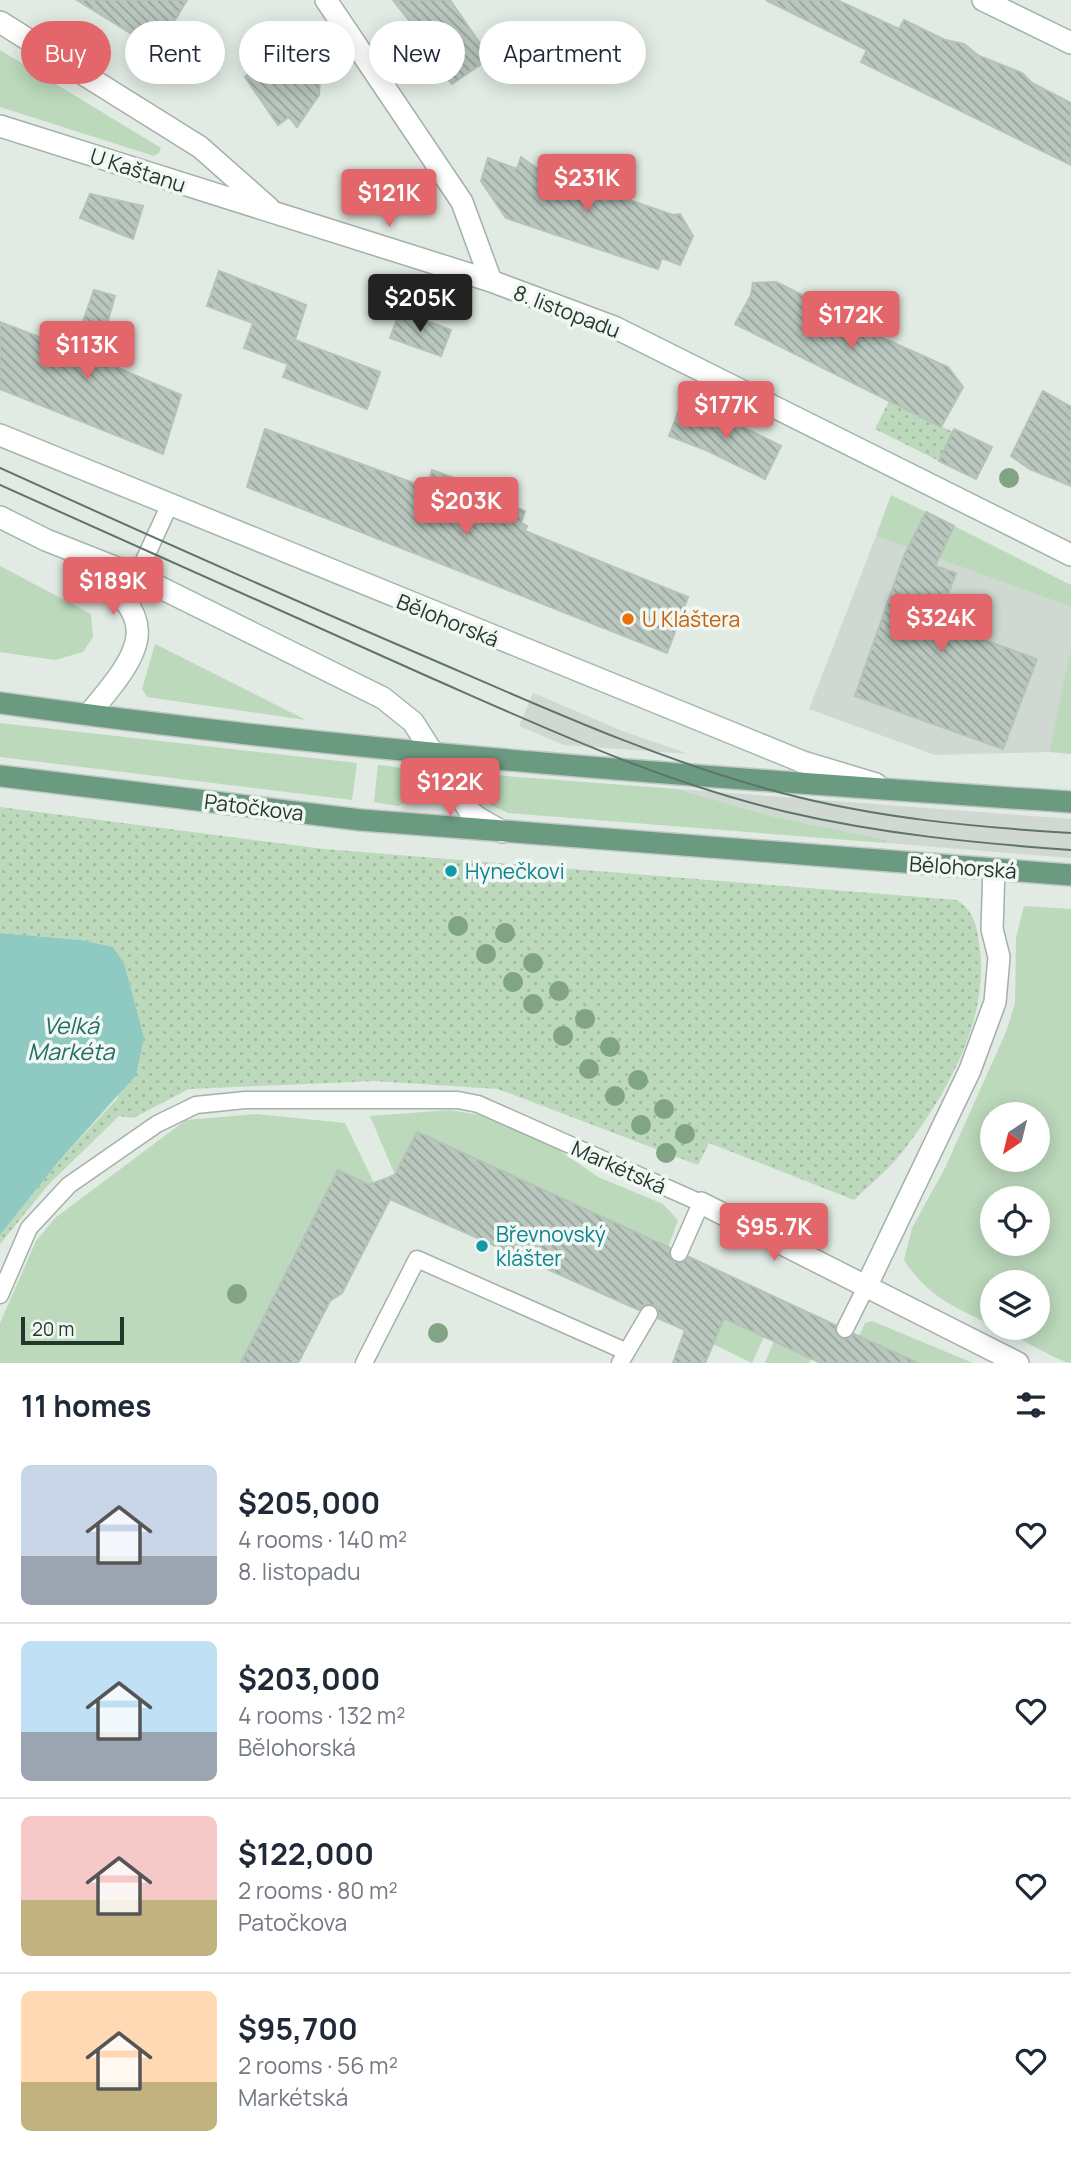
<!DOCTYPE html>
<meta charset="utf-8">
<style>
body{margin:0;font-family:Manrope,sans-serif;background:#f6f6f7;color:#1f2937;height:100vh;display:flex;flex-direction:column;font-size:26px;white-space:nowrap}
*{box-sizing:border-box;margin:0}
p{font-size:23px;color:#747a83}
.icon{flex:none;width:38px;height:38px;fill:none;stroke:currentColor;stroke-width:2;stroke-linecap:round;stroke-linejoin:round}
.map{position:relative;height:1363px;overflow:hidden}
.sheet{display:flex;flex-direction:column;background:#fff;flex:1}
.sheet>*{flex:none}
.guide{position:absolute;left:21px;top:21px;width:700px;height:63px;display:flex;gap:14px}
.needle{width:46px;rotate:215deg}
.tools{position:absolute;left:980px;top:1102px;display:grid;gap:14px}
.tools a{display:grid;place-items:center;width:70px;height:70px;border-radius:50%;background:#fff;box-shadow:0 4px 18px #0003;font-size:35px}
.scale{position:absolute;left:21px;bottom:18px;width:103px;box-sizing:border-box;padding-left:7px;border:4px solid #23382d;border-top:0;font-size:19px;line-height:24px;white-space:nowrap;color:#23382d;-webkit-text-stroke:5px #f1f7f2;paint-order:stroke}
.price{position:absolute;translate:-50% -60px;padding:0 16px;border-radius:7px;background:#e2666a;color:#fff;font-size:23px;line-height:46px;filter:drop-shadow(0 2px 4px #0008)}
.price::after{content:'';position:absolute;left:50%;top:42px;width:21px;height:16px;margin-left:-10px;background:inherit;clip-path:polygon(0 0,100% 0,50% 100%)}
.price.on{background:#222;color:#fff}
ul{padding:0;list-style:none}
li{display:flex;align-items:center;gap:21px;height:175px;padding:0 21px}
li+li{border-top:2px solid #e0e1e3}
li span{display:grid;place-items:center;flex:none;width:196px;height:140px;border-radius:10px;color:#555}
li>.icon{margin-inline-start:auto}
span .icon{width:84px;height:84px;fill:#fffc;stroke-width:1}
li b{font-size:30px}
h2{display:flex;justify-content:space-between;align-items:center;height:84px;padding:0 21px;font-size:30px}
.tag{padding:0 24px;border-radius:32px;background:#fff;box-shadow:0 4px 18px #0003;font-size:24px;line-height:63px}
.tag.on{background:#e2666a;color:#fff}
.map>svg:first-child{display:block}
.built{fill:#cfd9d2}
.grass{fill:#bcd9bc;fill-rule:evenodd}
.park{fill:url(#park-dots)}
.water{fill:#8ec9c2}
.building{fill:url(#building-back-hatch);stroke:#b4c2b8;stroke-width:2}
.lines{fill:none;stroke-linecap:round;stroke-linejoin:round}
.lane-casing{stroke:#a4b1a9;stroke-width:19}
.street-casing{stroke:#a4b1a9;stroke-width:24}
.secondary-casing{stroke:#a3b7ab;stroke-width:24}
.primary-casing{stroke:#c1c7c4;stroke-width:24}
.lane{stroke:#fff;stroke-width:16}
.street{stroke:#fff;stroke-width:21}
.secondary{stroke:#fff;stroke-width:21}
.primary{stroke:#6a9a80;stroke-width:21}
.tram{stroke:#5d7468;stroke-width:2}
.tree{fill:#81a485}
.food-dot{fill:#e8710a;stroke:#f1f7f2;stroke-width:2.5}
.culture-dot{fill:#0f9aa8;stroke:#f1f7f2;stroke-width:2.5}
.labels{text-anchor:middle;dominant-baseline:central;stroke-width:7;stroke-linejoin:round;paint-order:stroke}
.street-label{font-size:21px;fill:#23382d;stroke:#f1f7f2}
.food-label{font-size:21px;fill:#c56008;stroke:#f1f7f2;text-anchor:start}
.culture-label{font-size:21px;fill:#0d838f;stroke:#f1f7f2;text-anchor:start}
.water-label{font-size:23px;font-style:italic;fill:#246d65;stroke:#f1f7f2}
</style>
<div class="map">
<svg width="1071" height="1363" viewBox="0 0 1071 1363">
<defs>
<pattern id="park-dots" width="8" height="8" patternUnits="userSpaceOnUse" patternTransform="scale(1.75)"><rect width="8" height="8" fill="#bcd9bc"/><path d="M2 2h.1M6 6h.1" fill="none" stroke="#a1bba2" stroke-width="1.8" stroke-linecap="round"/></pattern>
<pattern id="building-back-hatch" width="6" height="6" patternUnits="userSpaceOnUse" patternTransform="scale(1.75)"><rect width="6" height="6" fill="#b9c7be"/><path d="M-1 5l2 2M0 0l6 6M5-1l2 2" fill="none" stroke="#96a39b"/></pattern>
</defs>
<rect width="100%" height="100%" fill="#e1eae3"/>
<!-- built -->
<path class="built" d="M876 536 1071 607V648L1050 752 935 755 809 709Z
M533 693 625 732 689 754 564 745 519 726Z
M677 789 1071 819V858L886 843 885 840 778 818Z"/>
<!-- grass -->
<path class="grass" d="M0 50 161 148 159 153 154 156 0 107Z
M891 495 926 512 913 541 941 553 954 526 1071 585V607L876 536Z
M0 566 91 614 93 637 83 652 55 660 0 652Z
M155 644 306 720 147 697 142 689Z
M1071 648V754L1050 752V748Z
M0 723 357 763 352 800 0 757Z
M378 765C398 767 417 767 416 793L411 801 398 806 374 802Z
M493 775 677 789 778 818 886 840V843L508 813 491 805 480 789 483 778Z
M1024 906 1071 909V1363C1061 1363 1014 1335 999 1328H1038V1283H992V1325C955 1308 926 1295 904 1260L912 1228 945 1168 1006 1032 1015 1003 1016 938ZM992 1115H1038V1160H992ZM992 1199H1038V1244H992Z
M450 1110 486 1116 547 1142 598 1177 663 1204 678 1220 668 1248 417 1132 395 1175 370 1116Z
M256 1114 345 1123 374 1183 370 1186 338 1170 241 1363H0V1323L36 1241 55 1218 186 1120Z
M724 1318 764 1337 752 1363 713 1344Z
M872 1321 973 1363H918L859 1336 865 1323Z
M774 1341 811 1358 809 1363H765Z"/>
<!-- park -->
<path class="park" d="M889 401 953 432 939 461 875 429Z
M0 807 324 849 957 900C976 913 977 928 980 950 989 1023 943 1100 900 1155 887 1171 869 1185 854 1200L709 1143 698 1165 498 1089 374 1081 189 1089 133 1118 119 1116 48 1185 0 1244V1235L58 1162 117 1099 144 1037 124 963 113 947 82 940 0 933Z"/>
<!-- water -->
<path class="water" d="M0 933 82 940 113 947 124 963 144 1037 136 1075 58 1162 0 1235Z"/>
<!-- building -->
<path class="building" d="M77 0H187L172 25 161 52Z
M393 0H450L490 58 452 84 428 54 424 57 415 44 407 32 414 27Z
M766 0H837L899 29 904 20 945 40 964 44 979 56 1022 73 1032 83 1071 103V165L861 62 867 50Z
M284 48 304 53 320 75 319 95 297 127 289 117 278 125 245 77Z
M521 157 538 169 673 215 680 214 693 236 680 265 662 258 658 269 506 218 481 181 488 158 517 169Z
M90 194 143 206 133 239 80 218Z
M219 271 306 305 295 340 380 372 367 409 283 377 288 364 244 348 253 323 207 306Z
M776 282 830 309 840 306 878 336 948 367 963 387 941 427 735 324 751 295 753 283Z
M94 290 115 296 97 359 181 395 163 454 0 389V322L73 350Z
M400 311 451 330 441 356 390 338Z
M1043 391 1071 407V486L1030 469 1011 456Z
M681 405 720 420 721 416 781 446 765 479 706 450 669 436Z
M265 429 427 488 432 470 514 500 511 506 525 511 521 523 527 526 525 531 688 597 667 653 247 487Z
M954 429 992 447 976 479 939 461Z
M926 512 954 526 935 566 956 573 937 623 1037 659 1003 749 855 696 904 556Z
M417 1132 670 1248 669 1255 674 1262 681 1263 689 1257 835 1325 836 1334 841 1339 850 1338 854 1334 918 1363H821L724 1318 705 1363H673L685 1330 658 1318V1309L654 1305H644L639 1310 390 1199 342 1293 330 1301 298 1363H241L338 1170 369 1185 395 1175Z"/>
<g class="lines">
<!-- lane casing -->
<g class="lane-casing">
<path id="lane" d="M137 576 169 506
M0 1295 29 1228 69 1185 157 1124 196 1105 245 1100H458L478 1104 701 1203 679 1253
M845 1329 867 1285
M364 1363 417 1259 625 1351
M620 1363 649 1314"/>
</g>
<!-- street casing -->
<g class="street-casing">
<path id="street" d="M326 0 462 202 491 281
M983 0 1071 43
M0 22 200 147 269 208
M0 126 491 281 614 327 1071 555
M701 1203 1018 1363
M867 1285 970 1070 995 1002 999 957 992 929 994 869"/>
</g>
<!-- secondary casing -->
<g class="secondary-casing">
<path id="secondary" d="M0 435 803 762 876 784
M0 517 46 540 137 576 383 698 413 722 469 810 478 818 503 832
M80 563C164 618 146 647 88 715"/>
</g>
<!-- primary casing -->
<g class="primary-casing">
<path id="primary" d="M0 703C355 753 713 778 1071 802
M0 776 361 820 1071 875"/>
</g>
<!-- lane -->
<use href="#lane" class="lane"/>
<!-- street -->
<use href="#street" class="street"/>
<!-- secondary -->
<use href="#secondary" class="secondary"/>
<!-- primary -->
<use href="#primary" class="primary"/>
<!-- tram -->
<path class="tram" d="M0 468C141 532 282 595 424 656 542 707 658 760 782 793 876 818 974 827 1071 833
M0 485C142 550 285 614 429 677 545 728 663 783 787 812 881 834 975 843 1071 850"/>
</g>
<!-- trees -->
<g class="tree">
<circle cx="1009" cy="478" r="10"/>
<circle cx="458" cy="926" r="10"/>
<circle cx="505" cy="933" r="10"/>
<circle cx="486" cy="954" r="10"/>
<circle cx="533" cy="963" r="10"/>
<circle cx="513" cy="982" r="10"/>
<circle cx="559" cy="991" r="10"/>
<circle cx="533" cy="1004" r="10"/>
<circle cx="585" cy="1019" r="10"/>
<circle cx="563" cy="1036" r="10"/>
<circle cx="610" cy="1047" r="10"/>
<circle cx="589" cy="1069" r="10"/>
<circle cx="638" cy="1080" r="10"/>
<circle cx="615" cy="1096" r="10"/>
<circle cx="664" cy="1109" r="10"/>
<circle cx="641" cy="1125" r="10"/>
<circle cx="685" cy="1134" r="10"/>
<circle cx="666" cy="1153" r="10"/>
<circle cx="237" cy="1294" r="10"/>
<circle cx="438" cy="1333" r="10"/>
</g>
<!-- markers -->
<circle class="food-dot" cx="628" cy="619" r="7"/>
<g class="culture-dot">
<circle cx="451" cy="871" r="7"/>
<circle cx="482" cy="1246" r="7"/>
</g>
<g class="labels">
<!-- street labels -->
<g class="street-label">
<text transform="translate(138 170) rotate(18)">U Kaštanu</text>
<text transform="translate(567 311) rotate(21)">8. listopadu</text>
<text transform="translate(448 620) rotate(22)">Bělohorská</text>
<text transform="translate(254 807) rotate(7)">Patočkova</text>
<text transform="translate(963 867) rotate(4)">Bělohorská</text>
<text transform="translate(619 1167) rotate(24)">Markétská</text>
</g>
<!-- food labels -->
<g class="food-label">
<text x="642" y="619">U Kláštera</text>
</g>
<!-- culture labels -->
<g class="culture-label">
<text x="465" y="871">Hynečkovi</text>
<text x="496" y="1234">Břevnovský<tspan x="496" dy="24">klášter</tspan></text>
</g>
<!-- water labels -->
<g class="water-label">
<text x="71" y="1025">Velká<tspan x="71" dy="26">Markéta</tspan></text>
</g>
</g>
</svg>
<div class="tools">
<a><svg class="needle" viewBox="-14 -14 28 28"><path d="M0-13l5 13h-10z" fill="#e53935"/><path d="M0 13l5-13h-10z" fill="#747a83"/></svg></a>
<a><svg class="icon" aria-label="locate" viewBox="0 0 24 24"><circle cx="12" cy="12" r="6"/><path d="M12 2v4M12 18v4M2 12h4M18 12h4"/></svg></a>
<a><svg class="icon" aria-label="layers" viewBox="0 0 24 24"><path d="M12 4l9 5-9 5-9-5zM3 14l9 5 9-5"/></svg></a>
</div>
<div class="scale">20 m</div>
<b class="price" style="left:587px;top:214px">$231K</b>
<b class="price" style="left:389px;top:229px">$121K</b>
<b class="price on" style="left:420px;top:334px">$205K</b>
<b class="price" style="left:851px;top:351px">$172K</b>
<b class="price" style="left:87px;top:381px">$113K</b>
<b class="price" style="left:726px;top:441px">$177K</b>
<b class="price" style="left:466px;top:537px">$203K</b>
<b class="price" style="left:113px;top:617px">$189K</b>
<b class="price" style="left:941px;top:654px">$324K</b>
<b class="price" style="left:450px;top:818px">$122K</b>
<b class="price" style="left:774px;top:1263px">$95.7K</b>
<div class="guide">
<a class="tag on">Buy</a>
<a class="tag">Rent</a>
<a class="tag">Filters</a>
<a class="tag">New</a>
<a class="tag">Apartment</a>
</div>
</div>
<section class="sheet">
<h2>11 homes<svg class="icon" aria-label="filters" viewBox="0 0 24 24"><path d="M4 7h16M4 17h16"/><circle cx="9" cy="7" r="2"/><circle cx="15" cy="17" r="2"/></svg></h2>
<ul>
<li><span style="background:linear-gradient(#c9d6e8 65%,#9aa5b1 0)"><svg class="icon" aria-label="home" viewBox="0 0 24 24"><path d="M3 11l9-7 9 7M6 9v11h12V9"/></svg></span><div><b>$205,000</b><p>4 rooms · 140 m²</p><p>8. listopadu</p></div><svg class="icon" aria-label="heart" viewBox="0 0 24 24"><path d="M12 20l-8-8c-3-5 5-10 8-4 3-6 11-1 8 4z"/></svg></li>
<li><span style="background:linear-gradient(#bfe0f5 65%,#9aa5b1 0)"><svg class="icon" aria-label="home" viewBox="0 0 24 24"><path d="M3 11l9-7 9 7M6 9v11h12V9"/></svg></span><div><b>$203,000</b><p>4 rooms · 132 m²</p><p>Bělohorská</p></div><svg class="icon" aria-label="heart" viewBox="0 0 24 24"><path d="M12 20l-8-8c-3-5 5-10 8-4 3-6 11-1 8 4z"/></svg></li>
<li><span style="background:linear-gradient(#f6c9c9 60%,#c2b280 0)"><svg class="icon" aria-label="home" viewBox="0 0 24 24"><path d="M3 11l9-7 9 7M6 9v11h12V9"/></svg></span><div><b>$122,000</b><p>2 rooms · 80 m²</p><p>Patočkova</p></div><svg class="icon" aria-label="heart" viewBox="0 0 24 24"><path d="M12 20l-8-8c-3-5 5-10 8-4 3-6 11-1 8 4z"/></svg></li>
<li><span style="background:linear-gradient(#ffd9b3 65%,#c2b280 0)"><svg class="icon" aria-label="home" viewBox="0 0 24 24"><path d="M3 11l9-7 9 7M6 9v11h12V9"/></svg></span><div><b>$95,700</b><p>2 rooms · 56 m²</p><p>Markétská</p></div><svg class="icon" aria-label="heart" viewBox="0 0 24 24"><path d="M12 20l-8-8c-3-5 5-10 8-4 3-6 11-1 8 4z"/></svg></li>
</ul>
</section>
